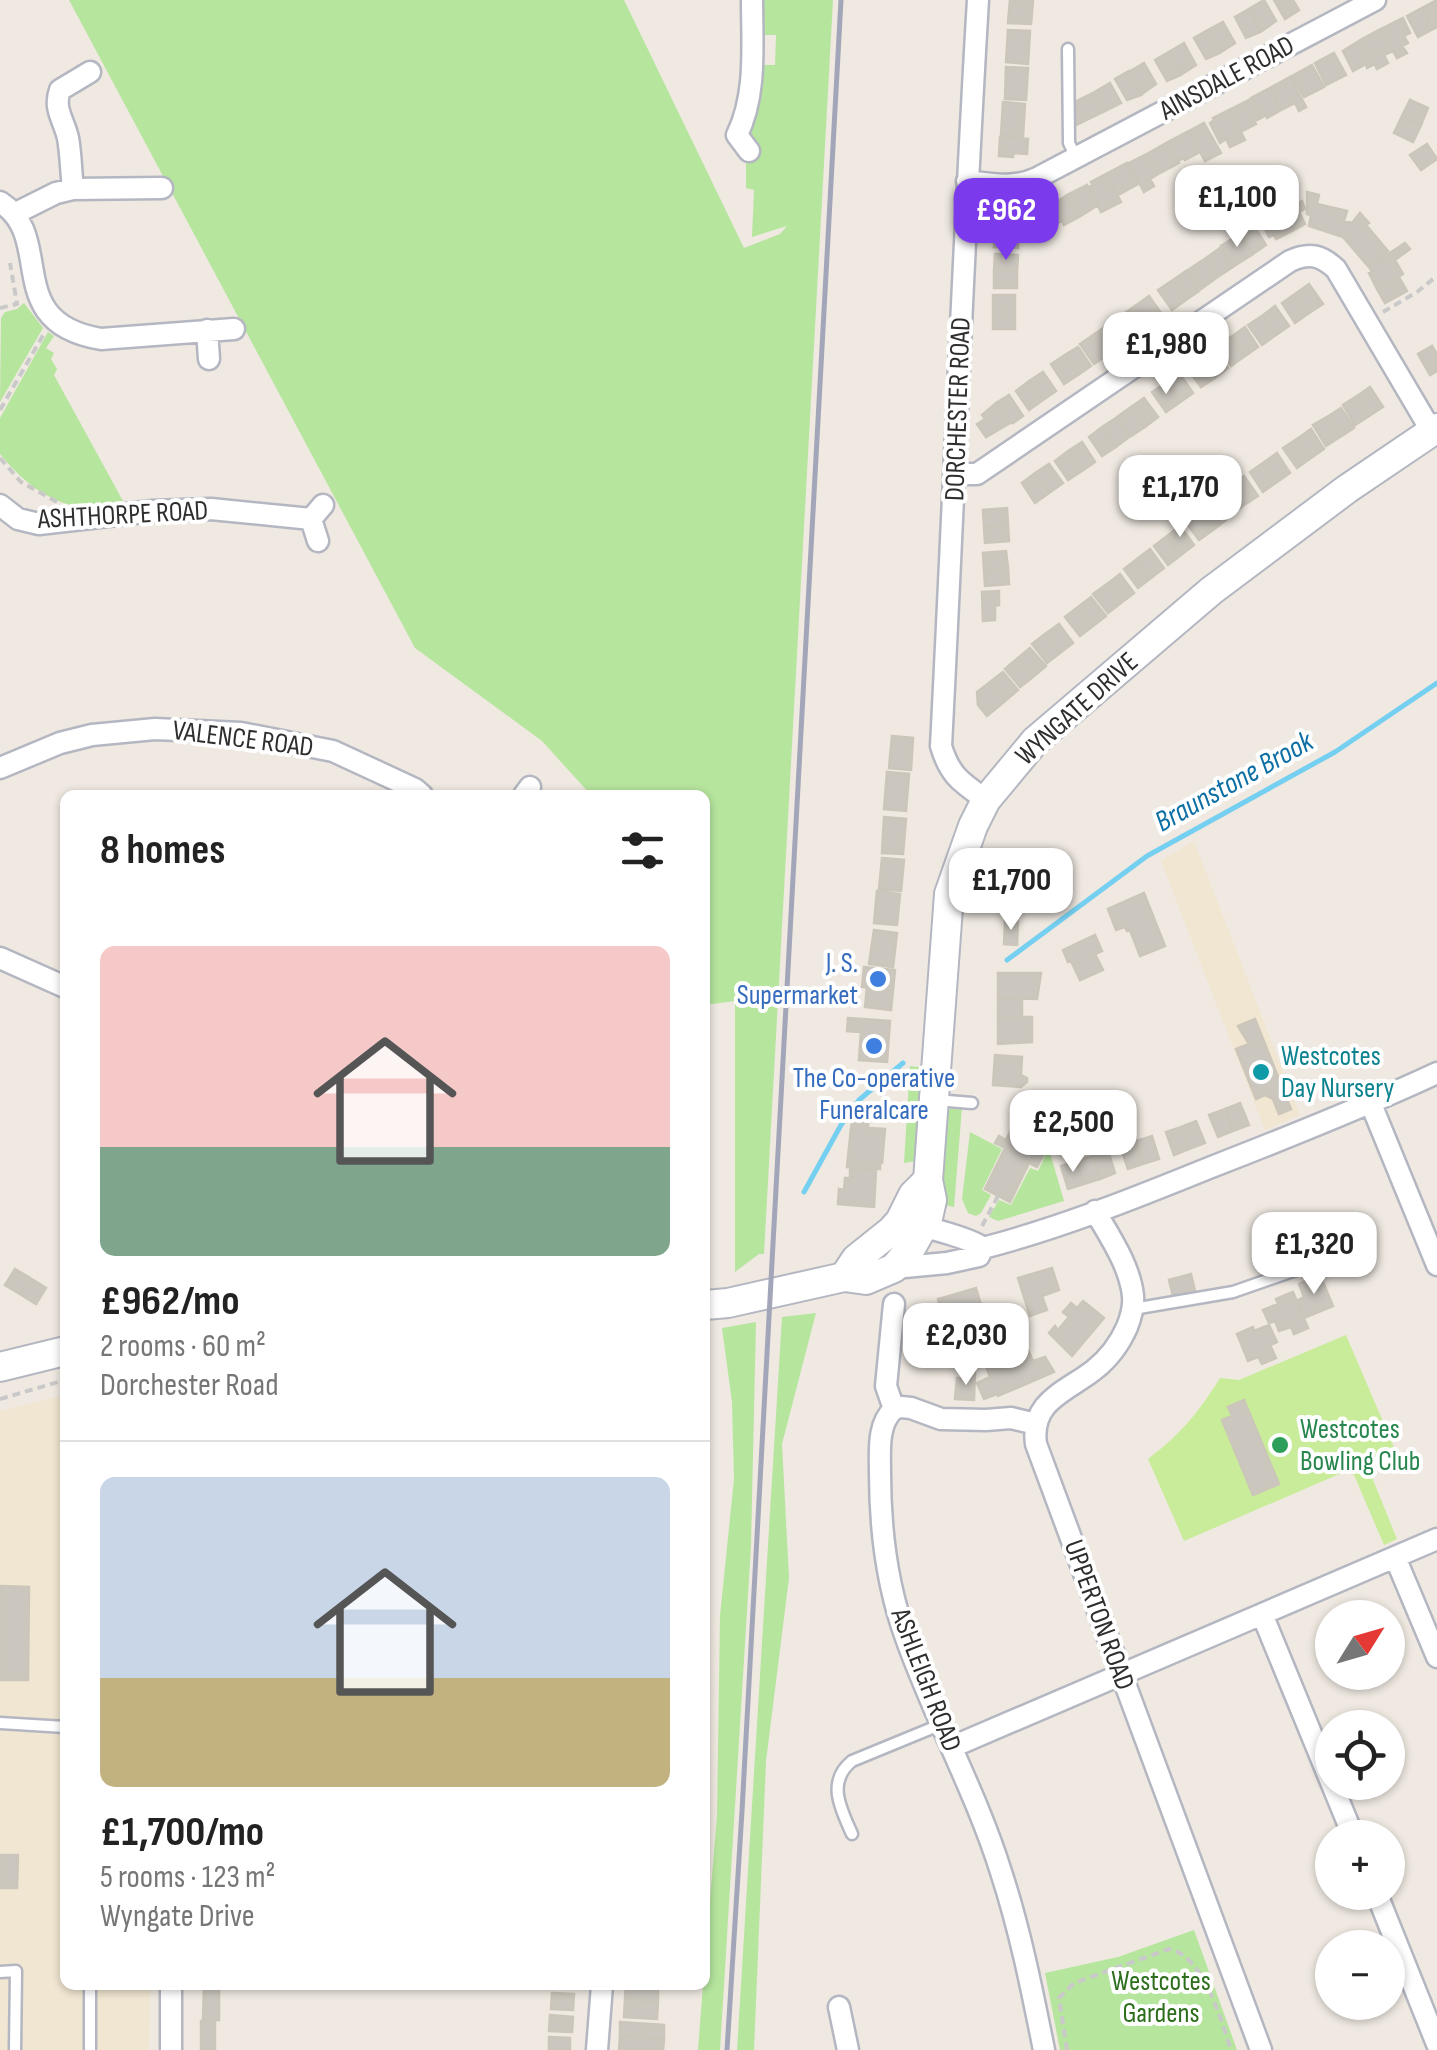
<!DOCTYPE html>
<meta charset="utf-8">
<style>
body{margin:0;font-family:"Sofia Sans Condensed",sans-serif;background:#f2f2f2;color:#222;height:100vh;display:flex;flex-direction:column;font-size:38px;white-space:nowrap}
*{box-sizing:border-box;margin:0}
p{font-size:32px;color:#767676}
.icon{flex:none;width:55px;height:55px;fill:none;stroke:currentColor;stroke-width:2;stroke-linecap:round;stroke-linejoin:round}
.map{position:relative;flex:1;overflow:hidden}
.panel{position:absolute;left:60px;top:790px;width:650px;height:1200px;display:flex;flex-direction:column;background:#fff;border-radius:15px;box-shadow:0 2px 8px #0004}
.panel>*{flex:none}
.needle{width:65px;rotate:53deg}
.buttons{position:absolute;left:1315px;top:1600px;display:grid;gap:20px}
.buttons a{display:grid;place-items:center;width:90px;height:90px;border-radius:50%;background:#fff;box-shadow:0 2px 8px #0004;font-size:50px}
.price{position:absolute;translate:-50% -85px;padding:0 22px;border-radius:20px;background:#fff;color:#222;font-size:32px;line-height:65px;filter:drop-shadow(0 2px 5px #0008)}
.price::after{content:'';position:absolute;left:50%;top:60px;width:30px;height:22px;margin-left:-15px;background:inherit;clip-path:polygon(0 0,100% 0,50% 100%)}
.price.active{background:#7c3aed;color:#fff}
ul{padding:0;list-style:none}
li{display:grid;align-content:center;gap:20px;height:530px;padding:0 40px}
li+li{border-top:2px solid #e0e0e0}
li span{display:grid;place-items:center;height:310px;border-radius:15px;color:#555}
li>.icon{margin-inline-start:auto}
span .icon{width:180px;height:180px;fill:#fffc;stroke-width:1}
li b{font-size:42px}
h2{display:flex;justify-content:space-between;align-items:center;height:120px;padding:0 40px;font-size:42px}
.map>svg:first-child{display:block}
.education{fill:#f0e6d1}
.green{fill:#b6e59e}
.pitch{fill:#c9ec9a}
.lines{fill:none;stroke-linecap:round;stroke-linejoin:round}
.stream{stroke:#75cff0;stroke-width:5}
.building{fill:#cbc7bf;stroke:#cbc5ba;stroke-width:2.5}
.lane-casing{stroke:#b4b7c1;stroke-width:15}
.street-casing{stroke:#b4b7c1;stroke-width:25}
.secondary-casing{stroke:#b4b7c1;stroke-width:32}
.path{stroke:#c9c9c9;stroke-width:4;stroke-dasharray:8 5;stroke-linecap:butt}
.lane{stroke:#fff;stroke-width:10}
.street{stroke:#fff;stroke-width:20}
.secondary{stroke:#fff;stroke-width:28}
.rail{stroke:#a3a6b8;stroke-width:5}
.shop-dot{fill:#3f7fe0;stroke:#fff;stroke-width:4}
.culture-dot{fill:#0f9aa8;stroke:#fff;stroke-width:4}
.leisure-dot{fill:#2e9e5b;stroke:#fff;stroke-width:4}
.labels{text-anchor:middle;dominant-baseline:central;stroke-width:8;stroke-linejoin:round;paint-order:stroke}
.street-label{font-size:28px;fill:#2e2e2e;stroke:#fff}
.shop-label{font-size:28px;fill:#366cbe;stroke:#fff;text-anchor:end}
.culture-label{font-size:28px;fill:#0d838f;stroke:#fff;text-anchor:start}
.leisure-label{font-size:28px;fill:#27864d;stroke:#fff;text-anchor:start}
.park-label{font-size:28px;fill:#2c6e1b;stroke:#fff}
.water-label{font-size:30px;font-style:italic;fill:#0d6fa3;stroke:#fff}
</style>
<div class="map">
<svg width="1437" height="2050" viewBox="0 0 1437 2050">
<rect width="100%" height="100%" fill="#efe9e1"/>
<!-- education -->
<path class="education" d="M1194 841 1300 1115 1265 1130 1161 861Z
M65 1395V1985H150L149 2050H0V1411Z"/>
<!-- green -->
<path class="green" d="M69 0H624L744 248 780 234 787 226 752 237 754 190 746 188V161L750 160 749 131 759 65H775L776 35H761L762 0H833L764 1254H759L735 1272V1001L705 1005V795H591L542 741 415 648Z
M24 303 43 328 0 402 1 318 5 312 17 309Z
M48 332 54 336 46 348 54 353 51 359 57 369 54 375 123 501C110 502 95 506 82 506 51 506 18 477 0 454V418Z
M910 1066 926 1068 916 1161 904 1163Z
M1035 1101 1064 1201 998 1221 989 1217 999 1200 1011 1205 1030 1168 1038 1171 1048 1150 1040 1145 1043 1138 1022 1127Z
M962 1107 954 1207 940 1204 947 1109Z
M970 1132 1002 1149 982 1190 991 1195 981 1213 976 1216 968 1213 962 1199Z
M816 1313 782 1444 789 1578 766 1761 754 2050H737L782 1317Z
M756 1322 751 1546 720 2050H698L703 1985H705V1960L717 1816 720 1616 734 1479 732 1402 722 1328Z
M1194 1930 1237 2050H1060L1045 1973 1118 1957Z"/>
<!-- pitch -->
<path class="pitch" d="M1346 1335 1396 1452 1367 1465 1397 1539 1384 1545 1354 1475 1344 1472 1184 1541 1148 1459C1181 1434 1198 1413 1220 1378L1239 1380Z"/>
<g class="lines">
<!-- stream -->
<path class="stream" d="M1007 960 1147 856 1335 752 1437 683
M804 1192 841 1125 859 1100 903 1063"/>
</g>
<!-- building -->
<path class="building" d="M1010 0H1033L1031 24 1008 23Z
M1264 0 1276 21 1262 31 1249 9Z
M1274 0H1293L1299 10 1285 19Z
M1437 0V27L1433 29 1422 8Z
M1422 8 1433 29 1418 37 1407 16Z
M1249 9 1260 32 1246 38 1235 17Z
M1403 18 1410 33 1404 36 1408 43 1402 46 1407 53 1397 58 1381 29Z
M1223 22 1235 43 1221 52 1208 30Z
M1381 29 1393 51 1384 55 1388 63 1377 69 1362 39Z
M1008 30 1030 31 1028 64 1006 62Z
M1208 30 1220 53 1206 59 1194 38Z
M1362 39 1375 64 1367 68 1366 64 1353 71 1343 51Z
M1184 43 1196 65 1182 74 1169 52Z
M1169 52 1181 75 1167 81 1155 60Z
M1334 53 1346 75 1326 85 1315 63Z
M1144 63 1156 84 1142 94 1129 72Z
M1312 65 1324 87 1304 97 1292 76Z
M1006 67 1028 68 1026 100 1005 99Z
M1129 71 1141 95 1127 100 1115 79Z
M1290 77 1306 107 1299 111 1295 103 1281 110 1270 88Z
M1110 83 1121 103 1103 112 1093 93Z
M1270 88 1281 110 1267 118 1266 115 1261 118 1251 98Z
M1093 93 1103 112 1074 126 1073 107 1078 104 1077 101Z
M1249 100 1259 119 1254 121 1256 124 1240 132 1229 110Z
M1410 100 1428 108 1421 125 1402 116Z
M1003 102 1025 104 1023 136 1001 135Z
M1229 110 1245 140 1230 147 1226 139 1220 143 1210 123 1214 120 1213 118Z
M1402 116 1421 125 1413 142 1394 133Z
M1204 123 1221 153 1205 161 1189 131Z
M1189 131 1200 152 1185 160 1184 158 1178 161 1168 142Z
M1000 137 1028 139 1027 154 1013 153V157L999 156Z
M1168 142 1179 163 1158 174 1147 154Z
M1427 144 1437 159 1421 170 1410 155Z
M1147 154 1158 174 1150 179 1154 186 1144 192 1129 163Z
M1127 163 1138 184 1118 195 1106 174Z
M1106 174 1121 202 1101 212 1089 187 1093 185 1091 182Z
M1087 185 1098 205 1079 217 1067 195Z
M1307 192 1319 195 1317 204 1347 211 1344 221 1352 223 1360 213 1369 223 1366 225 1388 251 1368 266 1343 237 1309 226 1311 215 1307 214Z
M1067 195 1079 217 1064 225 1062 221 1058 223 1056 220 1049 207Z
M1302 201 1305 209 1299 212 1305 224 1292 231 1281 208 1295 202 1296 204Z
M1281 208 1292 231 1276 239 1274 235 1269 237 1260 219Z
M995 215 1019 216 1018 232H995Z
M1253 225 1266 245 1253 254 1240 234Z
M995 232H1018V248L994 247Z
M1240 234 1253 254 1234 266 1221 246Z
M1405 243 1410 249 1395 260 1403 274 1377 289 1369 273 1372 272 1369 267Z
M1220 248 1233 267 1219 276 1206 258Z
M995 254 1018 255 1017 271H994Z
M1206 258 1219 276 1201 289 1188 270Z
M994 271H1017V288H994Z
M1186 271 1199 291 1186 300 1173 280Z
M1399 277 1407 291 1385 303 1377 289Z
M1173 280 1186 300 1172 310 1158 290Z
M1309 284 1323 304 1309 313 1295 294Z
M1295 294 1309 313 1295 323 1282 303Z
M993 295H1015V312H993Z
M1149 296 1163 316 1149 326 1135 306Z
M1135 306 1149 326 1131 338 1123 326 1127 323 1122 315Z
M1275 306 1289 326 1276 335 1262 316Z
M993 312H1015V329H993Z
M1262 316 1276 335 1262 345 1248 325Z
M1114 320 1128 341 1113 351 1099 331Z
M1245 327 1258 347 1245 356 1231 337Z
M1099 331 1113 351 1094 364 1080 344Z
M1231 337 1245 356 1231 366 1218 346Z
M1432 346 1437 354V371L1430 375 1418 354Z
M1078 347 1091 366 1078 375 1065 355Z
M1214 349 1228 368 1215 378 1201 358Z
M1065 355 1078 375 1064 384 1051 364Z
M1201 358 1215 378 1201 387 1187 368Z
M1043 372 1056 391 1043 400 1029 381Z
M1179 373 1193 393 1179 403 1166 383Z
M1029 381 1043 400 1029 410 1016 391Z
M1166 383 1179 403 1166 412 1152 392Z
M1370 387 1383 407 1369 416 1357 396Z
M1009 395 1023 416 1013 423H1010L996 403Z
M1357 396 1369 416 1355 425 1343 405Z
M1144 398 1158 417 1145 427 1131 407Z
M996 403 1010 423 986 437 977 424 985 419 982 415Z
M1131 407 1145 427 1131 436 1117 417Z
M1341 408 1354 428 1340 437 1327 417Z
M1327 417 1340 437 1326 446 1313 425Z
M1116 418 1129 437 1116 447 1102 427Z
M1102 427 1116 447 1102 456 1089 437Z
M1311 429 1324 449 1311 458 1297 439Z
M1297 439 1311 458 1297 468 1283 448Z
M1082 442 1095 462 1082 471 1068 451Z
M1068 451 1082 471 1068 480 1055 461Z
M1277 453 1290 473 1277 482 1263 463Z
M1263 463 1277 482 1263 492 1250 472Z
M1049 464 1063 483 1049 493 1035 473Z
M1035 473 1049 493 1035 503 1022 483Z
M1244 476 1258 496 1244 505 1231 486Z
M1231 486 1244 505 1231 515 1217 495Z
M1211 501 1226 520 1213 530 1198 511Z
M1007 508 1008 525 984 527 983 510Z
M1198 511 1213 530 1199 540 1185 521Z
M1008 525 1009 541 985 543 984 527Z
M1180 526 1194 545 1181 555 1167 536Z
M1167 536 1181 555 1168 565 1154 546Z
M1150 549 1164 568 1151 578 1137 559Z
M1006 551 1008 568 984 570 983 553Z
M1137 559 1151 578 1138 588 1124 569Z
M1008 568 1009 584 985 586 984 570Z
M1120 574 1134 593 1121 603 1107 584Z
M1107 584 1121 603 1108 613 1093 594Z
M999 591V605L995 606V620L983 621 982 592Z
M1091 597 1106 616 1093 626 1078 607Z
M1078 607 1093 626 1080 636 1065 617Z
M1059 624 1073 643 1060 653 1045 634Z
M1045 634 1060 653 1047 663 1032 644Z
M1030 648 1046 666 1033 677 1018 658Z
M1018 658 1033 677 1020 687 1005 669Z
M1003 672 1018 690 1005 701 990 682Z
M990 682 1005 701 987 716 978 705 977 692Z
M892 736 913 738 911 770 889 768Z
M887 772 909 774 906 811 884 809Z
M884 817 906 819 903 854 882 853Z
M882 858 904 860 901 891 879 889Z
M877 891 900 894 897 925 874 923Z
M1144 893 1165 946 1140 956 1130 930 1127 931 1125 927 1116 930 1108 909Z
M1005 921 1018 922 1017 945 1004 944Z
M874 930 897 933 893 967 869 964Z
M1095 935 1102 951 1095 954 1103 970 1080 980 1071 961 1068 962 1063 950Z
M864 967 895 970 893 990 862 987Z
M998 973H1041L1037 999 998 998Z
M867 987 893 990 891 1010 865 1007Z
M998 998H1022V1017H998Z
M998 1017H1032V1042L998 1044Z
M848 1018 890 1021 887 1062 859 1060 861 1032 847 1031Z
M1255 1019 1291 1109 1279 1114 1273 1099 1265 1095 1256 1099 1236 1049 1249 1044 1238 1026Z
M995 1055 1022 1057 1021 1075 1027 1078V1082L1021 1087 993 1085Z
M1240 1103 1249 1125 1233 1131 1225 1109Z
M855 1109 869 1110 868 1128 885 1129 882 1163H880V1169L847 1167 851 1128Z
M1225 1109 1233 1131 1218 1137 1209 1115Z
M1196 1121 1205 1143 1189 1149 1181 1127Z
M1013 1126 1040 1139 1036 1147 1045 1151 1037 1167 1029 1163 1010 1202 985 1189 1005 1148 995 1143 999 1136 1006 1140Z
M1181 1127 1189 1149 1174 1155 1166 1132Z
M1152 1136 1159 1159 1143 1164 1136 1141Z
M1136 1141 1143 1164 1128 1169 1120 1146Z
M1108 1151 1115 1173 1100 1179 1092 1156Z
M1092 1156 1100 1179 1084 1184 1077 1161Z
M1077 1161 1084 1184 1068 1189 1061 1166Z
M850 1168 876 1170 874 1207 838 1204 839 1189 844 1190 845 1178H850Z
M1052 1268 1059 1290 1042 1296 1047 1310 1030 1316 1018 1278Z
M15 1269 30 1278 20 1294 5 1285Z
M1191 1274 1195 1291 1173 1296 1169 1280Z
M1320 1275 1333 1306 1304 1318 1296 1301 1304 1297 1299 1284Z
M30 1278 46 1288 36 1304 20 1294Z
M976 1288 983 1312 953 1321 954 1325 946 1328 938 1299Z
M1293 1292 1308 1328 1294 1334 1291 1327 1279 1331 1275 1321 1269 1323 1263 1310 1278 1304 1276 1299Z
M1083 1301 1104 1318 1072 1356 1049 1333 1055 1326 1058 1330 1069 1317 1063 1312 1071 1303 1077 1308Z
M1269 1325 1277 1342 1270 1345 1276 1358 1262 1364 1258 1357 1248 1361 1237 1334 1253 1327 1254 1331Z
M922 1338 953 1341 952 1347H945L944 1362 920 1359Z
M1028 1350 1033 1361 1045 1357 1054 1372 998 1396 997 1394 984 1399 977 1383 990 1377 986 1366 994 1363 997 1369 1019 1360 1016 1355Z
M971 1371H975L974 1400 955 1399 957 1378 970 1379Z
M1244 1400 1279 1484 1253 1495 1222 1420 1232 1416 1228 1407Z
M0 1586 29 1587 28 1680H0Z
M0 1855H18L17 1888H0Z
M204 1985H219V2020H203Z
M626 1985 658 1986V2001L625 1999Z
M552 1993 574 1994 573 2010 551 2009Z
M625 1999 658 2001 657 2019 624 2017Z
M550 2015 573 2017 572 2032 549 2031Z
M201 2021H215V2050H201Z
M620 2022 664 2025V2039L620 2036Z
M620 2036 664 2039 663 2050H619Z
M549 2037 570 2038V2050H549Z"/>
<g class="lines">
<!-- lane casing -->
<g class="lane-casing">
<path id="lane" d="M1068 49 1069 143 1076 157
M936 1100 972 1103
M1133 1309 1233 1292 1299 1269
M0 1723 65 1727
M852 1834C841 1809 826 1782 852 1761L942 1724
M0 1972 16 1971 15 2050
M90 1985V2050"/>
</g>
<!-- street casing -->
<g class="street-casing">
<path id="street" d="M978 0C963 248 954 497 941 746 950 776 961 782 986 800
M749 151 737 135C757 94 752 45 752 0
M967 181C992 184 1013 189 1037 178L1375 0
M73 189C71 172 71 155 68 138 64 120 53 109 60 90L90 72
M0 202C57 238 0 322 101 339L234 329
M16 213 56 193 73 189 162 188
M207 330 209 359
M956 474H977L1290 261C1309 252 1321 255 1336 269L1432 432
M0 505 18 519 39 524 152 511 211 509 311 519
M318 541 311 519 323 505
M0 768 60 743 92 735 155 729 241 733 333 751 415 789 422 795
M524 795 530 787
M0 958 65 987
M1371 1104 1437 1265
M1095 1211C1110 1237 1130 1266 1133 1296 1134 1307 1131 1317 1127 1327 1120 1343 1108 1359 1094 1370 1066 1392 1030 1401 1036 1444L1261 2050
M912 1226C924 1225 974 1240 983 1248
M894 1268 947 1263 979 1256 983 1248C1060 1228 1135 1198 1209 1168 1286 1138 1362 1108 1437 1073
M894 1304 886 1386 894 1409C877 1424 880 1451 880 1473 880 1529 887 1586 906 1638 934 1717 976 1792 1001 1872 1020 1930 1032 1990 1044 2050
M894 1409 901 1407 911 1408 941 1419 986 1420 1011 1418 1036 1424
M1395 1557 1437 1657
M1262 1614 1354 1838
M952 1747 1437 1539
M1376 1892 1437 2044
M839 2007 848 2050
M171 2050V1985
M597 2050 602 1985"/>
</g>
<!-- secondary casing -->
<g class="secondary-casing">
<path id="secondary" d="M844 1277 856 1259 891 1231 900 1221 913 1195 928 1180
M705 1305 728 1303 844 1277 866 1280 894 1268 911 1248 928 1218 932 1200 928 1180 949 894 973 826 986 800 1035 741 1211 591 1347 489 1437 428
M0 1367 65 1351"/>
</g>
<!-- path -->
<path class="path" d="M0 308 17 304 10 263
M1383 312 1417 292 1437 276
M0 410 45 332
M0 458 21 482 59 503
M982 1226 998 1196
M0 1399 65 1380
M1067 2050 1059 1998 1074 1983 1169 1949C1204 1956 1221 2020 1231 2050"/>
<!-- lane -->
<use href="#lane" class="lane"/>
<!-- street -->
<use href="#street" class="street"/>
<!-- secondary -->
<use href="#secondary" class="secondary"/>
<!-- rail -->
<path class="rail" d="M727 2050 742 1811 841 0"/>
</g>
<!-- markers -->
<g class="shop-dot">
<circle cx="878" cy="979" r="10"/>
<circle cx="874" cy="1046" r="10"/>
</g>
<circle class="culture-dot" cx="1261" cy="1072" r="10"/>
<circle class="leisure-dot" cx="1280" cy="1445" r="10"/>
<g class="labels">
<!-- street labels -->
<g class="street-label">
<text transform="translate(1227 78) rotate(-28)">AINSDALE ROAD</text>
<text transform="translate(958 409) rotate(-88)">DORCHESTER ROAD</text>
<text transform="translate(123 515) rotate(-3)">ASHTHORPE ROAD</text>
<text transform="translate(1077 709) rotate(-42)">WYNGATE DRIVE</text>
<text transform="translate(243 739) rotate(7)">VALENCE ROAD</text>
<text transform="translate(1099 1615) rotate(70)">UPPERTON ROAD</text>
<text transform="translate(926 1680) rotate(69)">ASHLEIGH ROAD</text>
</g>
<!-- shop labels -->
<g class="shop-label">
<text x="858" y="963">J. S.<tspan x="858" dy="32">Supermarket</tspan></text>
<text x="874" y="1078" text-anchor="middle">The Co-operative<tspan x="874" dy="32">Funeralcare</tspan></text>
</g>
<!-- culture labels -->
<g class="culture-label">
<text x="1281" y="1056">Westcotes<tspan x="1281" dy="32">Day Nursery</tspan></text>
</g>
<!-- leisure labels -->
<g class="leisure-label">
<text x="1300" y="1429">Westcotes<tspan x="1300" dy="32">Bowling Club</tspan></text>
</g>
<!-- park labels -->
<g class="park-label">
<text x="1161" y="1981">Westcotes<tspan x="1161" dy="32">Gardens</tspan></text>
</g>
<!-- water labels -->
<g class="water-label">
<text transform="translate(1234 782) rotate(-29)">Braunstone Brook</text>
</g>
</g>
</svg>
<div class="buttons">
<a><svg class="needle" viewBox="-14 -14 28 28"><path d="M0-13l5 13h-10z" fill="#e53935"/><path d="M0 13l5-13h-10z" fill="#767676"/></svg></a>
<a><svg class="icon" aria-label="locate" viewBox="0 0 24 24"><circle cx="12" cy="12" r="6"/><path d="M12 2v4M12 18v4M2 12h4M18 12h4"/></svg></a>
<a>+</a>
<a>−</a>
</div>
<b class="price" style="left:1237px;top:250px">£1,100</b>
<b class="price active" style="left:1006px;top:263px">£962</b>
<b class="price" style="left:1166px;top:397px">£1,980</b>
<b class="price" style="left:1180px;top:540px">£1,170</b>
<b class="price" style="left:1011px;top:933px">£1,700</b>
<b class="price" style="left:1073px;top:1175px">£2,500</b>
<b class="price" style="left:1314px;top:1297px">£1,320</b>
<b class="price" style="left:966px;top:1388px">£2,030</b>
<section class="panel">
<h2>8 homes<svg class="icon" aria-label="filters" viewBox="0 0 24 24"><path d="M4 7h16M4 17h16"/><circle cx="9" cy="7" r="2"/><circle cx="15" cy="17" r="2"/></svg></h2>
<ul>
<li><span style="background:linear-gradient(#f6c9c9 65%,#7fa58c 0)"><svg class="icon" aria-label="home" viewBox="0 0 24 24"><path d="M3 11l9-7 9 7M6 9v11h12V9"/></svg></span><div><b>£962/mo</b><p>2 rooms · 60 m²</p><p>Dorchester Road</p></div></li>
<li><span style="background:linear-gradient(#c9d6e8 65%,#c2b280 0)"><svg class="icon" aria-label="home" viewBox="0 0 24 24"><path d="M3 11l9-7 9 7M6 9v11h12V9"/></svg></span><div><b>£1,700/mo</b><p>5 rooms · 123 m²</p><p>Wyngate Drive</p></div></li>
</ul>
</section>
</div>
